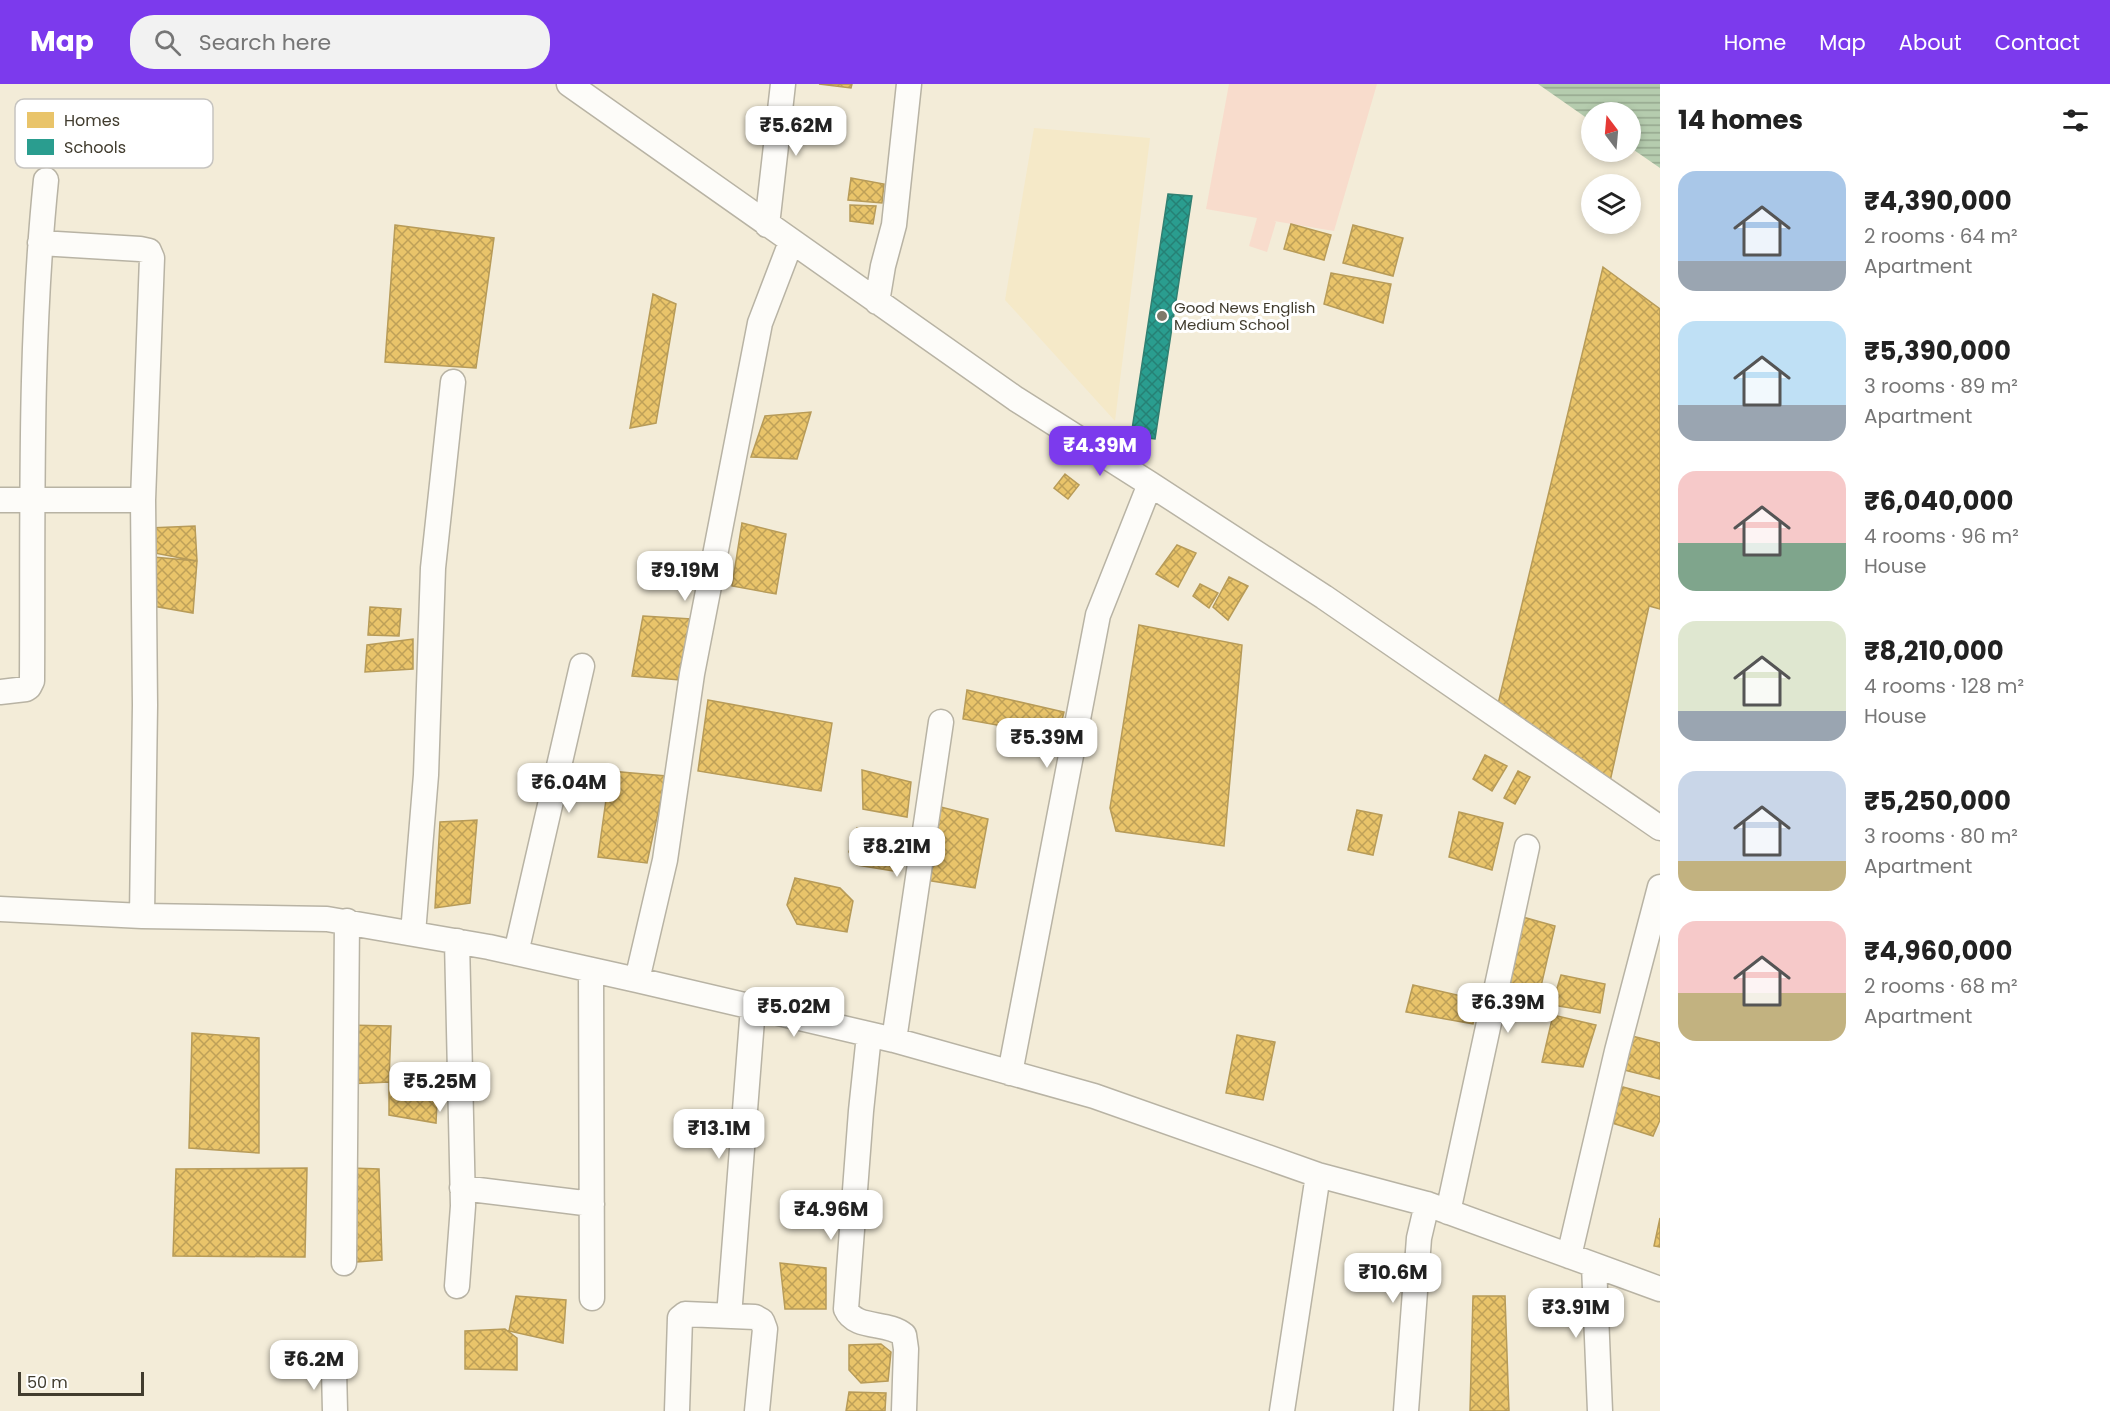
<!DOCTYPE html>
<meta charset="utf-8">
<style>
body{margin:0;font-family:Poppins,sans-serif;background:#f2f2f2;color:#222;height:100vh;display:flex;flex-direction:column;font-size:22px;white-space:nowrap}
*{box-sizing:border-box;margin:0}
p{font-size:20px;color:#767676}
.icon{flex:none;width:33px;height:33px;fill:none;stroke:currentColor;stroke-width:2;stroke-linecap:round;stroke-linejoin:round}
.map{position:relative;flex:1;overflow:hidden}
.drawer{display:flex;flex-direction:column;background:#fff;width:450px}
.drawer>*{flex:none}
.needle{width:39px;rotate:344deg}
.controls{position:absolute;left:1581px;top:18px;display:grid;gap:12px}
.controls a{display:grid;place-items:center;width:60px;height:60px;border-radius:50%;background:#fff;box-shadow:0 3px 9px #0003;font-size:30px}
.scale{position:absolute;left:18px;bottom:15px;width:126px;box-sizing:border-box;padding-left:6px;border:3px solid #413c2e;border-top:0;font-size:16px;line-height:21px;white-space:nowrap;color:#413c2e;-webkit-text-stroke:4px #fff;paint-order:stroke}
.price{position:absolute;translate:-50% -51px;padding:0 14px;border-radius:12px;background:#fff;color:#222;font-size:20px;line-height:39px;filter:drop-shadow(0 2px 3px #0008)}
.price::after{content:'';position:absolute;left:50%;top:36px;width:18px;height:14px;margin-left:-9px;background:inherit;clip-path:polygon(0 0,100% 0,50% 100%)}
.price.current{background:#7c3aed;color:#fff}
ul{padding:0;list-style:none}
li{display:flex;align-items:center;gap:18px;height:150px;padding:0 18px}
li span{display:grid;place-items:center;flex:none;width:168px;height:120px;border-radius:18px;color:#555}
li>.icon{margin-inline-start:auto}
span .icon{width:72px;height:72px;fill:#fffc;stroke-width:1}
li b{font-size:26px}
h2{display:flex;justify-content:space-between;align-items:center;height:72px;padding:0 18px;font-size:26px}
header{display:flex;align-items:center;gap:36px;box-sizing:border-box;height:84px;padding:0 30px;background:#7c3aed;color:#fff}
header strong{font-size:28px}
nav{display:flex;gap:33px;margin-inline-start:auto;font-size:21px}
.search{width:420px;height:54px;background:#f2f2f2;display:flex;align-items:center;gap:15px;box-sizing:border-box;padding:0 21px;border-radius:24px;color:#767676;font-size:22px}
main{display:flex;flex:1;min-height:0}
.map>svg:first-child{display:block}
.built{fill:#f5e9c8}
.garden{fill:#f8dccc}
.water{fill:url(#water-rules)}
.homes{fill:url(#homes-cross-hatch);stroke:#b79b58;stroke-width:1.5}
.schools{fill:url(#schools-cross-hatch);stroke:#318072;stroke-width:1.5}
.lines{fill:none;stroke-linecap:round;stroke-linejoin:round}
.minor-casing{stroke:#b8b3a4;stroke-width:27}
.minor{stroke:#fdfcf9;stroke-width:24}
.poi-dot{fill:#7f7a6a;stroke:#fff;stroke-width:2}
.labels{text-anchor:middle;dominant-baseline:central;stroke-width:6;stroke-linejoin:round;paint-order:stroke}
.poi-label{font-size:15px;fill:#413c2e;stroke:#fff;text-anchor:start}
.key{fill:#fff;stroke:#c6c4c0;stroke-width:1.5}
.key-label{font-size:16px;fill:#413c2e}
</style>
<header>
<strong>Map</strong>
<div class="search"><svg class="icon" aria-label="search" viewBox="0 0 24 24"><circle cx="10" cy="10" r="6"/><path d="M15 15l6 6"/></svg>Search here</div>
<nav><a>Home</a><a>Map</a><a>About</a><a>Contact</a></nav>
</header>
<main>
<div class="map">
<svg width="1660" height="1327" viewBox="0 0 1660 1327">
<defs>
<pattern id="water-rules" width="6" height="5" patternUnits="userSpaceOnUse" patternTransform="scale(1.5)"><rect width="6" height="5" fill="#b5ccae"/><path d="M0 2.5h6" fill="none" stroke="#95a78e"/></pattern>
<pattern id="homes-cross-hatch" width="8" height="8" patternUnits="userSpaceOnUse" patternTransform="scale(1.5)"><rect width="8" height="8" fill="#e9c46a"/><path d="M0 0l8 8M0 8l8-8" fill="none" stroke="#bea058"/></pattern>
<pattern id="schools-cross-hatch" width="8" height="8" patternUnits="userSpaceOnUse" patternTransform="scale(1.5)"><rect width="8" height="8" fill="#2a9d8f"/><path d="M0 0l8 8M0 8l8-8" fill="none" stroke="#268175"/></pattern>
</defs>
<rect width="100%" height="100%" fill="#f3ecd8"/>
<!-- built -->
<path class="built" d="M1034 44 1150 54 1115 337 1005 216Z"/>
<!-- garden -->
<path class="garden" d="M1229 0H1377L1334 147 1274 137 1276 138 1267 168 1249 162 1257 134 1206 125Z"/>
<!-- water -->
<path class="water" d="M1538 0H1660V84L1631 64 1630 28H1592L1591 37Z"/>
<!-- homes -->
<path class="homes" d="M819 0H852L851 4Z
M851 94 884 100 882 119 848 116Z
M850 121 876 122 873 140 850 137Z
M1291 140 1331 151 1324 176 1284 165Z
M395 141 494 154 476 284 385 278Z
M1353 141 1403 154 1393 192 1343 179Z
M1603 183 1660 225V525L1649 522 1609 702 1498 620Z
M1331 189 1391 200 1383 239 1324 220Z
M653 210 676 220 656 339 630 344Z
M811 328 797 375 751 373 765 332Z
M1065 390 1079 401 1068 415 1054 404Z
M742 439 786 450 776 510 732 502Z
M195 442 197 477 149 468V444Z
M1177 461 1196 469 1178 503 1156 490Z
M153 473 197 477 193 529 153 522Z
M1229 493 1248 502 1228 536 1213 523Z
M1200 500 1218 509 1209 524 1193 512Z
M370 523 401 525 399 552 368 551Z
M643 532 691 535 680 596 632 592Z
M1139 541 1242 561 1224 762 1116 747 1110 724Z
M413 555V585L365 588 367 561Z
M967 606 1064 628 1058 652 963 635Z
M708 616 832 639 821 707 698 687Z
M1485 671 1507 682 1492 707 1473 695Z
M862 686 911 698 907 733 863 725Z
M610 687 666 692 647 779 598 773Z
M1518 687 1530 693 1515 720 1504 714Z
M929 720 988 735 975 804 926 796Z
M1357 726 1382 731 1373 771 1348 766Z
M1459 728 1503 739 1492 786 1449 773Z
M477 736 470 819 435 824 440 738Z
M857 744 905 756 899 788 857 781 849 768Z
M795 794 840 804 853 817 847 848 797 840 787 821Z
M1512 830 1555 842 1539 911 1501 904Z
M1561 891 1605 900 1600 929 1552 921Z
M1413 901 1479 916 1473 940 1406 928Z
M1553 931 1596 941 1583 983 1542 978Z
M346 941 391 942 389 998 346 1000Z
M192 949 259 954V1069L189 1064Z
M1237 951 1275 958 1263 1016 1226 1009Z
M1632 952 1660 959V995L1624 986Z
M389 998H438L436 1039 389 1031Z
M1623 1003 1660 1013V1036L1653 1052 1609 1038Z
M307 1084 305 1173 173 1172 176 1085Z
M351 1084 379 1085 382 1176 344 1179Z
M1660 1134V1163L1654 1162Z
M780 1179 826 1184V1225H785Z
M516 1212 566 1216 563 1259 509 1247Z
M1473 1212H1505L1509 1327H1470Z
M505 1245 517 1254V1286L465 1285V1247Z
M881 1260 891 1268 888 1297 861 1299 849 1286V1261Z
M849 1308 886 1309 885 1327H846Z"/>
<!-- schools -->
<path class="schools" d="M1168 110 1192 112 1155 355 1131 352Z"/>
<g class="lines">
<!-- minor casing -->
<g class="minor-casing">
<path id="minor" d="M569 0 1016 315 1150 400 1324 513 1660 744
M767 141 783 0
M40 159 140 165 149 167 152 174 143 416 145 621 142 832
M877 218 883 182 894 141 909 0
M0 416H143
M0 608 26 605 29 603 32 597C33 430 29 262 46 96
M0 825 142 832 327 835 489 863 637 896 894 956 1094 1012 1318 1091 1427 1120 1660 1205
M413 849 426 691 433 484 453 298
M457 857 463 1122 457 1202
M516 869 582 582
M591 886 592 1214
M637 896 665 776 692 590 760 239 791 158
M869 951 861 1027 846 1225C855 1246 888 1237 904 1251L906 1265 904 1327
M894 956 941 638
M1010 989 1098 531 1150 400
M462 1104 592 1120
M1448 1128 1527 763
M1569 1172 1617 967 1660 803
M344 1179 347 837
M1594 1181 1600 1327
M729 1232 753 923
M334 1285 335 1327
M677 1327 680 1234 685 1230 755 1233 762 1237 765 1245 757 1327
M1282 1327 1318 1091
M1406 1327 1419 1154 1427 1120"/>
</g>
<!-- minor -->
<use href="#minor" class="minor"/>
</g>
<!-- markers -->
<circle class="poi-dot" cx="1162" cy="232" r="6"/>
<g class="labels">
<!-- poi labels -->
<g class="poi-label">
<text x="1174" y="223">Good News English<tspan x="1174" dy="17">Medium School</tspan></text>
</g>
</g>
<!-- legend -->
<rect x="15" y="15" width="198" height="69" rx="9" class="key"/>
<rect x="27" y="28" width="27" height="16" fill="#e9c46a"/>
<rect x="27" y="55" width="27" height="16" fill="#2a9d8f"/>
<g class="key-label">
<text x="64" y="42">Homes</text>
<text x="64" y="69">Schools</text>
</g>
</svg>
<div class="controls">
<a><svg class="needle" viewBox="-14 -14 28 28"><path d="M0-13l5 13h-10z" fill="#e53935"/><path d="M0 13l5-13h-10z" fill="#767676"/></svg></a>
<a><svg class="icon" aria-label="layers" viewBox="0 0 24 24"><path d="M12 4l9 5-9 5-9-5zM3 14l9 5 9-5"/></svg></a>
</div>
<div class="scale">50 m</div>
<b class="price" style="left:796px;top:73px">₹5.62M</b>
<b class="price current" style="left:1100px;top:393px">₹4.39M</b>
<b class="price" style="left:685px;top:518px">₹9.19M</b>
<b class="price" style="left:1047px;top:685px">₹5.39M</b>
<b class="price" style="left:569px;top:730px">₹6.04M</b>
<b class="price" style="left:897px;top:794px">₹8.21M</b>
<b class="price" style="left:1508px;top:950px">₹6.39M</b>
<b class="price" style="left:794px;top:954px">₹5.02M</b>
<b class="price" style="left:440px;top:1029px">₹5.25M</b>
<b class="price" style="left:719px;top:1076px">₹13.1M</b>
<b class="price" style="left:831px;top:1157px">₹4.96M</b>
<b class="price" style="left:1393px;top:1220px">₹10.6M</b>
<b class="price" style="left:1576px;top:1255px">₹3.91M</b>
<b class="price" style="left:314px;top:1307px">₹6.2M</b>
</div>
<section class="drawer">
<h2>14 homes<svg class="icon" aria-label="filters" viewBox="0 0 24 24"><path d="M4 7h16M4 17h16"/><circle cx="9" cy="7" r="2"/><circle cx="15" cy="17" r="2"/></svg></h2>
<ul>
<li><span style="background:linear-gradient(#a9c7e8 75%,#9aa5b1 0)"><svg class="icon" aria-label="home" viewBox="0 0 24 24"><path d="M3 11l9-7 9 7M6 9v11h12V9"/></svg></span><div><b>₹4,390,000</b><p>2 rooms · 64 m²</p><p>Apartment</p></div></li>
<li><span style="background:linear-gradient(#bfe0f5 70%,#9aa5b1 0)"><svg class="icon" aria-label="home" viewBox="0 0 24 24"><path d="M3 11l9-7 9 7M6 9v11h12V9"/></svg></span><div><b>₹5,390,000</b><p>3 rooms · 89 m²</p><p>Apartment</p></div></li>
<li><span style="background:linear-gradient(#f6c9c9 60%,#7fa58c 0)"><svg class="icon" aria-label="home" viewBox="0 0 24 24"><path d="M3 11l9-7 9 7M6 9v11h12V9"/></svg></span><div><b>₹6,040,000</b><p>4 rooms · 96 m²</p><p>House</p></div></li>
<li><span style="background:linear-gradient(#dfe7d0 75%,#9aa5b1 0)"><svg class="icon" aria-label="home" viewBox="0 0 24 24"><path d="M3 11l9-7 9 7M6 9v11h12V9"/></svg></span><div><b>₹8,210,000</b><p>4 rooms · 128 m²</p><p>House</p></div></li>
<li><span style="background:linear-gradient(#c9d6e8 75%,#c2b280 0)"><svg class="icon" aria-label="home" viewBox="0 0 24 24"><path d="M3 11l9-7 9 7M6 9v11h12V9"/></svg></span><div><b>₹5,250,000</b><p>3 rooms · 80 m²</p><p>Apartment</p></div></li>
<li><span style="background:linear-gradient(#f6c9c9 60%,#c2b280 0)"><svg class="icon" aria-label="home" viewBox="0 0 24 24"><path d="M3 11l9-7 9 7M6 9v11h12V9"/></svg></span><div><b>₹4,960,000</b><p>2 rooms · 68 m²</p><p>Apartment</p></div></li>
</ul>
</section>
</main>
